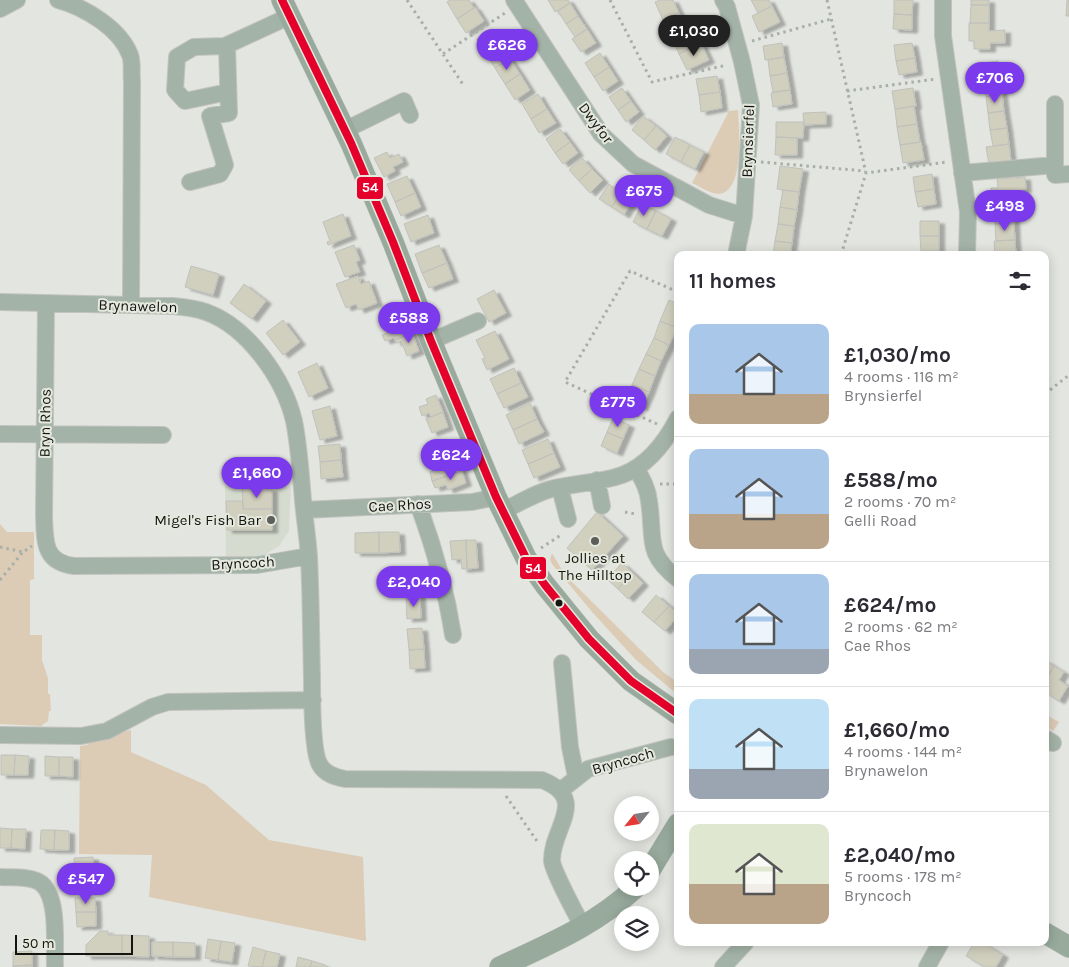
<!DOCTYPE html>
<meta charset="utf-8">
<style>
body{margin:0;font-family:Karla,sans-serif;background:#f2f2f3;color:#2b2b33;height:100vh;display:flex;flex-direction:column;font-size:19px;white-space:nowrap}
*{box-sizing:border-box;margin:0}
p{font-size:16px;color:#7c7c81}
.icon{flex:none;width:28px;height:28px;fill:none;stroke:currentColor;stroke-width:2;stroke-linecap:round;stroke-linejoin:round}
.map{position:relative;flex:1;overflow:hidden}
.sheet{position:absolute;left:674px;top:251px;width:375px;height:695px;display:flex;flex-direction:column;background:#fff;border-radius:10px;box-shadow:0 2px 12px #0003}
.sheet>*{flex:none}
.needle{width:32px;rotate:240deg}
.tools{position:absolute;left:614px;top:796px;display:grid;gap:10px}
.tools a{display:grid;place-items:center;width:45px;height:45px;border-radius:50%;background:#fff;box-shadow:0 2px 12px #0003;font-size:25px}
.scale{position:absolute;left:15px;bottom:12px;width:118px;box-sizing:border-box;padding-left:5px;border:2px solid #141511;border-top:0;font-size:14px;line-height:18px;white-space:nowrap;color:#141511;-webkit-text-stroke:4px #e4e8dd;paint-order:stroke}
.price{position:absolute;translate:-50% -42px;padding:0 11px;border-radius:18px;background:#7c3aed;color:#fff;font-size:16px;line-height:32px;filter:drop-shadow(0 1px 2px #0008)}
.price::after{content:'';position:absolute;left:50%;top:30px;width:15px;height:11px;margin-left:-8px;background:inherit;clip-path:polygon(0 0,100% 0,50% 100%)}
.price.on{background:#222;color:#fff}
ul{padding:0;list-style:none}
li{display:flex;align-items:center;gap:15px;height:125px;padding:0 15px}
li+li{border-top:1px solid #e1e1e2}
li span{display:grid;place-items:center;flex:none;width:140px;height:100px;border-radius:10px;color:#555}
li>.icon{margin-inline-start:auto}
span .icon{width:60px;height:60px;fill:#fffc;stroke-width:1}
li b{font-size:21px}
h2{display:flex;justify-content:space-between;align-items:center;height:60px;padding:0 15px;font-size:21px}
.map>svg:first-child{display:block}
.built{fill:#d6dbcf}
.green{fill:#dcccb6}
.building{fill:#d1cfbe;stroke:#c0c1bc;filter:url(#shadow)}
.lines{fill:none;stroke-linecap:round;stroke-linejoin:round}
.minor-casing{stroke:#c2c3c0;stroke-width:18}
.major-casing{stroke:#c2c3c0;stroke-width:22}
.path{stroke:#a7afa8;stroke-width:3;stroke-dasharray:2.5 4;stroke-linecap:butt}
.minor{stroke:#a4b3a7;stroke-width:16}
.major{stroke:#97aa9c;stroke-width:21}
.bus-1-casing{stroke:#e4e8dd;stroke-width:11}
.bus-1{stroke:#e4002b;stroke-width:8}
.poi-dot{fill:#5c5e59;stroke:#e4e8dd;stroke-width:2}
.bus-dot{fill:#141511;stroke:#e4e8dd;stroke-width:2}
.labels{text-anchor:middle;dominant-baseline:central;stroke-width:4;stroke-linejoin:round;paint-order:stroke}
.street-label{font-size:15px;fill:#141511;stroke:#e4e8dd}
.poi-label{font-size:15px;fill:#141511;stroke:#e4e8dd;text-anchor:end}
.line-badge{stroke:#e4e8dd;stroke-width:2}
.badge-label{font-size:14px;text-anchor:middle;font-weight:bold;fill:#fff}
</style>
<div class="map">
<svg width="1069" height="967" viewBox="0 0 1069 967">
<defs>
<filter id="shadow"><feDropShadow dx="5.5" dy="3" stdDeviation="1" flood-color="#0004"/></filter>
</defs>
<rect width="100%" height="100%" fill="#e3e5e0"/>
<!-- built -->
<path class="built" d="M225 486 291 487 289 531 279 546 266 554 258 556 226 558Z"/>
<!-- green -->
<path class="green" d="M738 110C739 128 746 202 713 193 706 191 699 186 692 183L729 111Z
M0 524 7 532H34V579L30 580V635H42V660L48 678V694H50L51 711H49L48 721 41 726 0 724Z
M552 553 565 575 663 672 677 682V694L636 660 593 613 552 564 550 559Z
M1045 714 1059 722 1053 731 1045 726Z
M131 730V752L206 785 269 840 363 857 366 941 149 897 152 855 79 854 80 746 87 745 90 742C106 743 116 732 131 730Z"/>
<!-- building -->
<path class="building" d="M450 0H469L474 8 457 19 447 2Z
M548 0H568L570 3 555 12Z
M660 0H673L679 13 663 20 655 2Z
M751 0H769L772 6 758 13Z
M894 0H913L912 15 894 14Z
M971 0H989V5H971Z
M1067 0H1069V16H1066Z
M570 3 578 16 566 24 558 11Z
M971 5H989V23H970Z
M772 6 780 22 759 32 752 16Z
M475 7 484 21 466 33 457 19Z
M679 13 687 30 672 38 663 20Z
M894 14 912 15V30L893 29Z
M578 16 587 29 575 37 566 24Z
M969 23H989V31L1005 30V43H990V49H974V41H969Z
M587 29 596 43 581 52 572 39Z
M492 30 501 44 486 54 477 39Z
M687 30 695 46 679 54 672 38Z
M701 43 709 60 687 70 679 54Z
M782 43 784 57 765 60 763 46Z
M912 43 915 58 896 61 894 45Z
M501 44 510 59 495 68 486 54Z
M600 53 609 67 594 77 585 63Z
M784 57 787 73 770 76 768 60Z
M915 58 917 72 899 75 896 61Z
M510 59 520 74 505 84 495 68Z
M998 61 1000 78 978 81 975 64Z
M609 67 618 81 603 91 594 77Z
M787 73 790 90 773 92 770 76Z
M520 74 530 90 515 100 505 84Z
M717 76 720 92 699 95 696 79Z
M1000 78 1002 94 986 97 984 80Z
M622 88 631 101 618 110 609 97Z
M913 88 916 106 895 109 892 91Z
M790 90 792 104 773 107 771 93Z
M720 92 722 108 701 112 699 95Z
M538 94 547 109 531 119 522 104Z
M1002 94 1004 111 988 113 986 97Z
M631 101 639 112 626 122 618 110Z
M914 106 917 124 897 127 895 109Z
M547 109 556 123 539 133 531 119Z
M1004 111 1007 128 990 130 988 113Z
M826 112V124L804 125 803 113Z
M643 116 656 126 644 140 632 130Z
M776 122H804L803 138 776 137Z
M917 124 920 142 900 145 897 127Z
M656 126 667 136 655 150 644 140Z
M1007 128 1009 144 993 146 990 130Z
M560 129 570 142 555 153 546 139Z
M675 137 690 145 681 162 666 154Z
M776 137 797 138V155H775Z
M570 142 578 153 563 164 555 153Z
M921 142 924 160 903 163 900 145Z
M1009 144 1011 161 989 164 986 147Z
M690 145 704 152 695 169 681 162Z
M387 152 390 158 399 154 403 162 393 167 395 171 384 177 374 158Z
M582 158 592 169 579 181 569 170Z
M780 166 803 169 799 192 777 189Z
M592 169 603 180 590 193 579 181Z
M932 174 934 189 915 192 913 177Z
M407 176 415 193 395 202 387 184Z
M1025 177 1026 189H1023L1024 197 1013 198V205L993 207 991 188H998L997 179Z
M609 184 621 193 612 207 599 199Z
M934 189 936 204 918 207 915 192Z
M783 190 799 192 797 210 780 207Z
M415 193 421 207 401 216 395 202Z
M621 193 633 200 624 215 612 207Z
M642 204 656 211 647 229 633 222Z
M1013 205 1014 223 995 224V207Z
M780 207 797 210 794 226 778 224Z
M656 211 671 219 662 236 647 229Z
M343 214 351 236 328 245 327 242 330 241 323 222Z
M428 215 434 233 411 242 404 224Z
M920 221H939V236H920Z
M1014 223 1015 240 996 241 995 224Z
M778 224 794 226 792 243 775 241Z
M920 236H939V251H921Z
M1015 240 1016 255H995L994 241Z
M775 241 792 243 790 255H773Z
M354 245 360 260 356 262 360 272 345 277 335 252Z
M439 245 447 263 422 273 415 254Z
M447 263 453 279 429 288 422 273Z
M191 266 219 274 213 295 185 287Z
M358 276 361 284 369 281 377 303 359 310 356 304 346 308 336 284Z
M244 284 266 301 252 319 230 303Z
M494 290 506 313 489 322 477 299Z
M669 300 678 304V328L660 321Z
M407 318 412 333 395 340 394 338 385 341 382 335 392 331 390 325Z
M283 320 300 342 283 355 266 333Z
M660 321 677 328 669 345 654 338Z
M495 331 509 359 487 370 482 359 485 358 476 340Z
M412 333 419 351 407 356 401 341 396 343 395 340Z
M654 338 669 345 661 361 646 354Z
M646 354 661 361 655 376 639 369Z
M317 363 328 388 309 397 298 372Z
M514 368 521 383 497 394 490 379Z
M639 369 655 376 649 392 632 385Z
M521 383 528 397 504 408 497 394Z
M632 385 649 392 642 408 625 401Z
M436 395 443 412 431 417 429 413 422 416 419 407 428 404 426 399Z
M530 403 537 419 513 430 506 415Z
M330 406 337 436 320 440 312 411Z
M443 412 448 427 432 433 426 419Z
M613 418 629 425 623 439 607 432Z
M537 419 544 432 519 444 513 430Z
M607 432 623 439 617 453 601 446Z
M548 439 554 453 528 464 522 450Z
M340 444 341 460 320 462 318 446Z
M453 445 458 458 429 468 426 460 438 456 436 451Z
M554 453 560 467 534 478 528 464Z
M458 458 462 471 432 481 430 472 440 468 439 465Z
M231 460 273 461V467L277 468 276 474H272V482L241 480V483H230Z
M341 460 343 477 321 479 320 462Z
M462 471 466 483 448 490 446 485 435 488 432 481Z
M242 488 272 489V509H243Z
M226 501H243V509H272V530H227Z
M597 512 623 536 592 570 567 548Z
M379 532V553H355V533Z
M379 532H399L400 552 379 553Z
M466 540 467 569H462L461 559 452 560 450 541Z
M466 540H476L478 568 467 569Z
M622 563 633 573 618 589 607 579Z
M633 573 643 583 628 599 618 589Z
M419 577 420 597 406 598 404 578Z
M656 595 669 606 654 622 642 612Z
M420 597 421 618 407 619 406 598Z
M669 606 678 613V616L665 631 654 622Z
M422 628 424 649 409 650 407 629Z
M424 649 425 668 410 669 409 650Z
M1045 660 1054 666 1045 681Z
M1054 666 1064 672 1059 680 1068 686 1059 701 1045 692V681Z
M1 755H15L14 775H1Z
M15 755 29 756 28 775H14Z
M45 756 59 757V776H45Z
M59 757H73V777L59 776Z
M0 828 12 829 11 848H0Z
M12 829H26L25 849 11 848Z
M41 830H55L54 850 40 849Z
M55 830 69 831V850H54Z
M93 857 94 870 75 872 74 858Z
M94 870 96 884 76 886 75 872Z
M75 898H95L96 912H76Z
M76 912H96V926L77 927Z
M100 931H108V935H122V956H86V945Z
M122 935 149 936V957L122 956Z
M208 939 221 941 218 960 205 958Z
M221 941 235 943 232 962 218 960Z
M152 942H173V957L152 956Z
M173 942 195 943V957H173Z
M970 942H982L1003 955 996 967H985L966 956 972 946 969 944Z
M253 947 266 951 262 967 248 966Z
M32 951V965L13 966V952Z
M266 951 280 954 277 967H262Z
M298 957 312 961 310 967H296Z
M312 961 325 965V967H310Z
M32 965V967H13V966Z"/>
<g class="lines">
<!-- minor casing -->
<g class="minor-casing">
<path id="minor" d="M58 0C84 7 120 28 130 55 133 62 131 73 132 82L131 305
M514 0 601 134 633 164 709 205 744 216
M723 0 727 7 742 62 751 105 744 216 736 255
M943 0V36L968 212 967 255
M0 9 17 0
M228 92 185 101 175 90 177 57 194 47 225 46 290 16
M1055 104V175L1069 174
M345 130 404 101 410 115
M962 173 1055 165
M190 182 220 174 225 165 210 116 229 113 227 46
M0 302 173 306C184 307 195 308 206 312 248 327 284 379 294 421 300 451 301 481 304 511 306 527 308 542 309 557 311 597 311 638 312 678 312 695 312 753 320 765 325 774 335 777 345 779L542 780C590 799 551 828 552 861 553 871 577 916 583 927
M46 304 44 515C45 541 43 562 74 566L257 565 309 556
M431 341 478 321
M0 434 163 435
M636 468C642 479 648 489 649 501 655 538 644 553 678 579
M597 480 602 506
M560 488 568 519
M418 504C434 547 446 590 453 635
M304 510 472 502 496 497
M502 512C518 503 534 494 551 489 574 483 600 483 622 475 647 466 666 441 678 418
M562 663 570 747 576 777
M0 735 81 736 107 731 152 707 168 702 313 700
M1045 738 1053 743
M560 791 588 769 671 747
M0 877C11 878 29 876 39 882 60 894 54 946 55 967
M723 967 746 942
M927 967 941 942"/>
</g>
<!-- major casing -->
<g class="major-casing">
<path id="major" d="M282 0 351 143 393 242 431 341 496 497 526 558 545 585 589 639 631 681 678 714
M650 870 678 824
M1045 933 1069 947
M500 967C549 944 594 926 635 888"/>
</g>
<!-- path -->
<path class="path" d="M407 0 464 86
M610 0 652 82 727 65
M827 0 866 173
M752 41 831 19
M443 54 505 13
M847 91 936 79
M761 162 865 171
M841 255 866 173 947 162
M1045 394 1069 375
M657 424 565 382 630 271 678 292
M660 484H678
M625 512 636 514
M0 547 23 552 32 546
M541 548 561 535
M0 580 23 552
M506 796 539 844"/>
<!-- minor -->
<use href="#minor" class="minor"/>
<!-- major -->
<use href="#major" class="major"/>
<!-- bus-1 casing -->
<g class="bus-1-casing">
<path id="bus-1" d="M282 0 351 143 393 242 431 341 496 497 526 558 545 585 589 639 631 681 678 714"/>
</g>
<!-- bus-1 -->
<use href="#bus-1" class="bus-1"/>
</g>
<!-- markers -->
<g class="poi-dot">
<circle cx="271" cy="520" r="5"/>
<circle cx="595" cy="541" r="5"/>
</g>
<circle class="bus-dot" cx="559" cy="603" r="4.5"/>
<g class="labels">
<!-- street labels -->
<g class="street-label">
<text transform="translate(596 123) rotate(53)">Dwyfor</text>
<text transform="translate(748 141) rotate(-88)">Brynsierfel</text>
<text transform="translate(138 306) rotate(2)">Brynawelon</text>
<text transform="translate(45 423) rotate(-89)">Bryn Rhos</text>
<text transform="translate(400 505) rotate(-3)">Cae Rhos</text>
<text transform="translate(243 563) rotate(-3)">Bryncoch</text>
<text transform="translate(623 761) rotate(-16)">Bryncoch</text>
</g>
<!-- poi labels -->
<g class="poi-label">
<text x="261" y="520">Migel's Fish Bar</text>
<text x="595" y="558" text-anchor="middle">Jollies at<tspan x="595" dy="17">The Hilltop</tspan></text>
</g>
</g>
<g class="line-badge">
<rect x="356" y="176" width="28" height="24" rx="5" fill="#e4002b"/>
<rect x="519" y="556" width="28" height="24" rx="5" fill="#e4002b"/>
</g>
<g class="badge-label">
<text x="370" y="192">54</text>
<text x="533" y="573">54</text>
</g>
</svg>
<div class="tools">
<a><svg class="needle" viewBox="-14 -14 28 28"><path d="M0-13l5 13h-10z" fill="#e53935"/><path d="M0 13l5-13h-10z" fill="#7c7c81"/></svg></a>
<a><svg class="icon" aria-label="locate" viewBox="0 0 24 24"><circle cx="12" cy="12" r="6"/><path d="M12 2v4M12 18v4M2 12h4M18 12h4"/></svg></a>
<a><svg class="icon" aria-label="layers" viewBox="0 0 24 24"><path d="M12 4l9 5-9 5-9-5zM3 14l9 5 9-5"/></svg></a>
</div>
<div class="scale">50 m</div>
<b class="price on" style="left:694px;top:57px">£1,030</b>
<b class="price" style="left:507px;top:71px">£626</b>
<b class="price" style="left:995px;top:104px">£706</b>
<b class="price" style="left:644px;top:217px">£675</b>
<b class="price" style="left:1005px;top:232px">£498</b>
<b class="price" style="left:409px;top:344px">£588</b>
<b class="price" style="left:618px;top:428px">£775</b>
<b class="price" style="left:451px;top:481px">£624</b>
<b class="price" style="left:257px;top:499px">£1,660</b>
<b class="price" style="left:414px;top:608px">£2,040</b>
<b class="price" style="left:86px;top:905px">£547</b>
<section class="sheet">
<h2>11 homes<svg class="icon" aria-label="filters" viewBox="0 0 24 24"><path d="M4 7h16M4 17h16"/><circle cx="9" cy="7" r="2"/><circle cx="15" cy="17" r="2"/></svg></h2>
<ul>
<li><span style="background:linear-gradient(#a9c7e8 70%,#b9a48a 0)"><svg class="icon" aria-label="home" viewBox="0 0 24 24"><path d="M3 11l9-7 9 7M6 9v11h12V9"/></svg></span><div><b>£1,030/mo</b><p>4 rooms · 116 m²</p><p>Brynsierfel</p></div></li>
<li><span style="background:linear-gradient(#a9c7e8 65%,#b9a48a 0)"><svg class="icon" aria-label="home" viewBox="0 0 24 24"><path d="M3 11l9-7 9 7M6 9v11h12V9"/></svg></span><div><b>£588/mo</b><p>2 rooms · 70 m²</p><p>Gelli Road</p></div></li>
<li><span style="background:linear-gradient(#a9c7e8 75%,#9aa5b1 0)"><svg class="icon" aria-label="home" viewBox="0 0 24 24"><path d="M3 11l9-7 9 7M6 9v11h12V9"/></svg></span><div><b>£624/mo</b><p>2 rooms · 62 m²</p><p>Cae Rhos</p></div></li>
<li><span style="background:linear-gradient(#bfe0f5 70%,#9aa5b1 0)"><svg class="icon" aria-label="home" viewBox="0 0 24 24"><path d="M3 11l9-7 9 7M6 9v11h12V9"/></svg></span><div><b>£1,660/mo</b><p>4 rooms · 144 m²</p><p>Brynawelon</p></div></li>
<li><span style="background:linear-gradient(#dfe7d0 60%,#b9a48a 0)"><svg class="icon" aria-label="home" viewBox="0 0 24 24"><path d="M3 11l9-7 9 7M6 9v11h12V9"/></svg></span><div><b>£2,040/mo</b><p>5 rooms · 178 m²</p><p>Bryncoch</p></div></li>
</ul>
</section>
</div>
